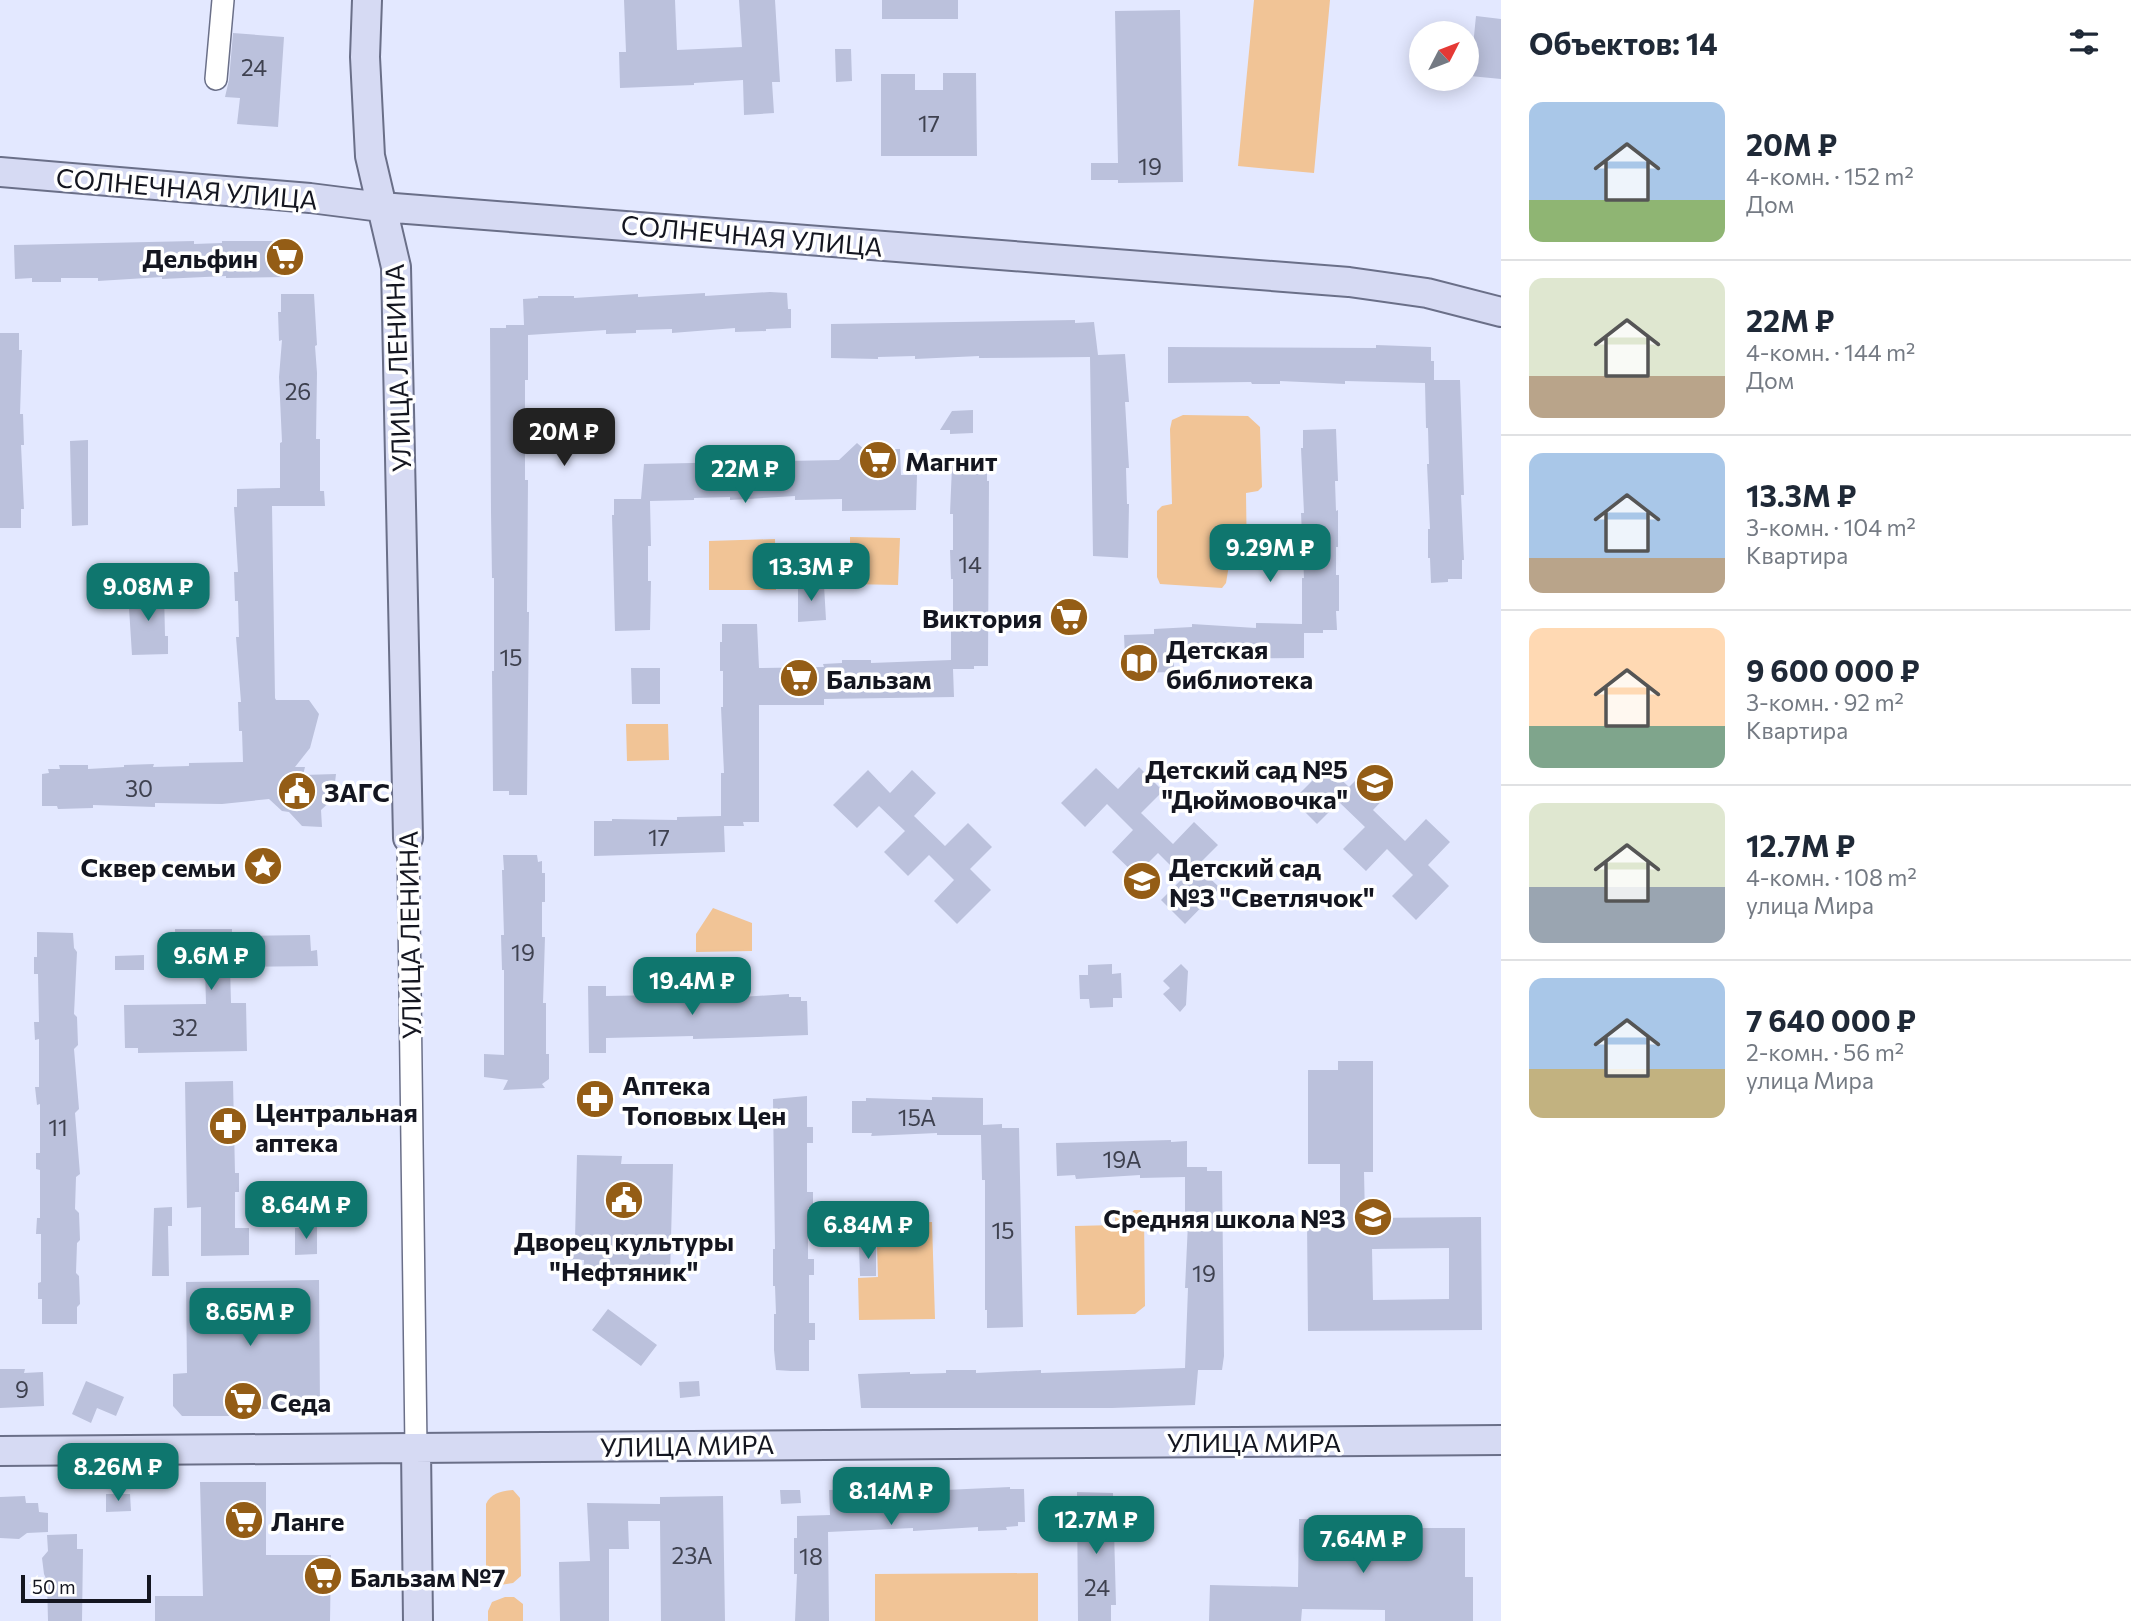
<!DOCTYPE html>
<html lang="ru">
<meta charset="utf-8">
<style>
body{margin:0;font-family:Commissioner,sans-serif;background:#f2f2f3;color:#1f2937;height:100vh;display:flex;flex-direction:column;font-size:26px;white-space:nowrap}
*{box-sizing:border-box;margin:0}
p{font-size:23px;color:#747a83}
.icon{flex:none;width:38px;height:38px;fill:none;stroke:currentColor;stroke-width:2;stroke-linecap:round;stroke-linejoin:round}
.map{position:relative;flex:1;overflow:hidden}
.side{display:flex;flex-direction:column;background:#fff;width:630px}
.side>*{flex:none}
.needle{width:46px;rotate:48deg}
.tools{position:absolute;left:1409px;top:21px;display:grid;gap:14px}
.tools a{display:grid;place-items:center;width:70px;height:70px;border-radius:50%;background:#fff;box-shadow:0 4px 18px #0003;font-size:35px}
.scale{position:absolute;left:21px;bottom:18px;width:130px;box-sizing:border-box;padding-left:7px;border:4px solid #141620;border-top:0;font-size:19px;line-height:24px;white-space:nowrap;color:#141620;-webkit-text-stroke:5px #fff;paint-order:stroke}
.price{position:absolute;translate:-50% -60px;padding:0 16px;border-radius:14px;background:#0f766e;color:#fff;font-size:23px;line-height:46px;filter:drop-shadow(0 2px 4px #0008)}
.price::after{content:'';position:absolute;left:50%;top:42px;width:21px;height:16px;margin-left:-10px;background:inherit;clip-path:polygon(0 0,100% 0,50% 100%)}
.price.active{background:#222;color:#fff}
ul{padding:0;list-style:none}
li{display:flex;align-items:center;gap:21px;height:175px;padding:0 28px}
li+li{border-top:2px solid #e0e1e3}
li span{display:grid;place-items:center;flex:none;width:196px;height:140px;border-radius:14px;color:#555}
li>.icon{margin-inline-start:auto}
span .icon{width:84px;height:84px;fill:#fffc;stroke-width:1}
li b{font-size:30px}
h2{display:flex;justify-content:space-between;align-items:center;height:84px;padding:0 28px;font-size:30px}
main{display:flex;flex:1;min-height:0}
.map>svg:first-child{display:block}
.green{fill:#f1c496}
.building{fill:#bbc1dc;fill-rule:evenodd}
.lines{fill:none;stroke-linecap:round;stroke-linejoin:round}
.street-casing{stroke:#6a6f88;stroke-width:24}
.secondary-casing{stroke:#6a6f88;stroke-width:32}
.street{stroke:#fff;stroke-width:21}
.secondary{stroke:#d6daf3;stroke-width:28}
.labels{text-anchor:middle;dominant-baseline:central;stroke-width:7;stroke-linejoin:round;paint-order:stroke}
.number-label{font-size:23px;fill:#3e414f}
.street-label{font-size:26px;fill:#141620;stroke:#fff}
.poi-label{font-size:26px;font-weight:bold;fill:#141620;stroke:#fff;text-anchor:start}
</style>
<main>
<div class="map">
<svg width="1501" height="1621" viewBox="0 0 1501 1621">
<rect width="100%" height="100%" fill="#e3e8ff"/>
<!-- green -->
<path class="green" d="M1254 0H1330L1314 173 1238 166Z
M1183 415 1248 416 1260 427 1262 487 1258 491 1246 493 1247 564 1229 565 1226 583 1222 588 1160 584 1157 577V511L1162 506 1172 504 1170 429 1172 420Z
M850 537 900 538 898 585 850 584Z
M775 539 776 590H709V541Z
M626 724H668L669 760 627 761Z
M713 908 752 923V951L696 952V934Z
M1134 1210H1141L1144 1214 1145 1306 1135 1314 1077 1315 1075 1226 1115 1225V1216L1131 1214Z
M932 1222 935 1319 859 1320 858 1278 878 1277 877 1245H859L858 1224Z
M513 1490 520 1498 521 1576 513 1583 500 1585 486 1570V1504C491 1493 502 1491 513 1490Z
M1038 1573V1621H875V1574Z
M505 1597H514L523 1604V1621H488V1611L492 1602Z"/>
<!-- building -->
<path class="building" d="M624 0H675L677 50 742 47 739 0H775L780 82H772L774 113 744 115 743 80 694 83V85L620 88 619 52H626Z
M882 0H958V19H882Z
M1180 10 1183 182 1118 183V180H1091V163H1118L1115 11Z
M1476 16 1501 19V79L1470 76Z
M233 33 284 37 278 127 237 124 240 98 225 97 229 80Z
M835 49H851L852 81 836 82Z
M943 73H976L977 156H881V74H915V90H943Z
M194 241V244L222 243V241H286V247L293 252V262L287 267V277L226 278V276L162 279V277L98 281V278H61V282H32V278L15 279 14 245Z
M770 292 787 293 788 309H791V328L766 329V331L735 332V328L672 333V329L636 330V333L606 334V330L528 335V380H525V415H528V445H525V480H528L527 612H529L527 795H509V791H493L492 671H494V578H492L491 512 490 328H506V325H524L523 299 538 298V296H574V298L638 294V297L705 293V296Z
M281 294H314L317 345 315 346 317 373 316 439H320V491H324L325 506H272L275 698 276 700H309L319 714 310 748 295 767H305L303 775 336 774 333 799 321 810 322 827 302 826 289 812 282 811 269 799 222 804 155 803V807L93 805V808L58 809 57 806H42V774L49 773 48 769H60L59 765H88V769L124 767V765L154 764 153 767 189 766V763L243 762 242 731H239L238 702H241L236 637H239L238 601H235L234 572H238L234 507H237V489L280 488V443L282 442 279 377 282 340 279 341 278 312H281Z
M1075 320V323L1094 322 1098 355 1125 354 1129 402H1125L1129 468H1126L1127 504H1129L1128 558 1093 556 1090 357 979 358V356L915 359V356L878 357V359L831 358V324Z
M0 333H19V350H22L20 414H23L24 445H21L24 509H21V528H0Z
M1376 345 1431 347V361H1434V380H1460L1464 495H1461L1464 560H1462V579H1448V582L1431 583 1430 558H1428V529H1430L1427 464H1429L1428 428H1426L1425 383 1345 381V384L1280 381V384H1252L1251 382 1168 383V347L1376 348Z
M973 410V433L950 434V430H940L952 411Z
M1336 429 1338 481H1335L1336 511 1338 510V547H1336V575H1339V611H1336L1337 630H1323V633H1304V658L1174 659V672L1135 673 1134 658H1125L1124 635 1154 634V629L1192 627V624L1256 628V623L1302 624V578H1304L1301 513H1304L1301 448H1303V430Z
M88 440V525L72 526 70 441Z
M857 443 865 450 900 449 901 475H917L916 510 842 511V499L795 500V496L730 500V497L694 498V500L650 501 651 546H648V581H651L650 630 615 631 612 515H614V499H641L644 464 839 460Z
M952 466H987V481H989L988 666H974V669H953L954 697 824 699V705H759V822H743L744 826H724L725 852 594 856V821H612V819L677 820V817L721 816V773H724L721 707H723V671H720V642H722V624H757L759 668 824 667 823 664 842 663V660H871V663L951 660V616H953V579H951L950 550H953V514H950Z
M798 585H824L826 620 798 622Z
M164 591 165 636H168V654L132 655 128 592Z
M1061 604H1077V631H1061Z
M631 668H660V704H632Z
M1371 765 1394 788 1373 810 1405 841 1426 819 1450 842 1428 865 1449 886 1416 920 1392 896 1413 875 1387 849 1366 871 1343 849 1365 827 1339 802 1317 824 1293 800 1327 766 1349 787Z
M1139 767 1163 791 1141 813 1173 844 1194 822 1218 845 1197 866 1220 888 1185 924 1161 900 1183 878 1158 853 1136 875 1112 852 1133 830 1107 804 1085 827 1061 803 1096 768 1118 789Z
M868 770 890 793 912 770 936 793 914 816 945 846 968 823 992 847 970 869 991 890 957 924 934 901 954 880 929 855 908 876 884 852 905 831 879 806 857 828 833 805Z
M503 855H537L538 862 542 861V873H545V902H542V937H545L543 1003H546V1054H549V1079L542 1084 545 1088 503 1090 508 1080 484 1077V1054L504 1055V970H502L501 935H504L502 870H504Z
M175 929H232V936L310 935 311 951 317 950 318 966 230 967 231 1003H246L247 1051 138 1053V1048H125L124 1005 206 1004 205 967 176 968Z
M37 932 73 933 74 948 77 952 74 1014 77 1017 78 1045 74 1049 79 1109 75 1113 80 1174 76 1177 75 1209 79 1213 80 1240 77 1243 76 1273 79 1276 80 1304 77 1307V1324H42V1299H38V1283L41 1282V1234H36L37 1218H40V1170L36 1169V1153H40V1104L37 1105 35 1087H39V1039L35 1040 34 1022H39L38 974H34V957H37Z
M144 955V970H115V956Z
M1112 964V974L1121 973 1122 998H1113V1007L1090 1008 1089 999H1080L1079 975H1088V965Z
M1181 964 1188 971 1186 1005 1180 1012 1163 994 1170 988 1163 981Z
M588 986H606V996L659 995V998H696L695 995H725V998L789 994V997H801V1001H807L808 1035 728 1038 693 1039V1036L606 1038V1053H589Z
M1338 1061H1373V1172H1364L1365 1218 1481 1217 1482 1330 1308 1331 1307 1219 1340 1218V1164H1308V1070H1338ZM1449 1248V1299L1373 1300 1372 1249Z
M233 1081 235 1173H239V1192H235V1228H249V1255L201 1256V1207L187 1208 185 1082Z
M586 1084H606L605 1115 585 1114Z
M807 1096V1127H813V1143H807V1192H813V1208H808V1259H814V1275H809V1323H815V1340H809V1371H791L776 1370 774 1350V1314H776L775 1286H773V1249H775L773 1099Z
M932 1097 983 1098V1125L1002 1124V1128H1019L1023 1327 987 1328V1310H985V1180H982L981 1135H937V1133L871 1136 872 1133H852V1101H866V1098L932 1100Z
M1171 1140V1142L1187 1141V1167H1207V1171H1222L1224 1356 1222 1370H1198L1195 1405 1112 1408H861L858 1374 910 1372V1374L946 1373V1370H976V1373L1041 1370V1373L1185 1368 1188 1288H1185L1188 1223H1185V1177L1140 1178V1175L1076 1179 1075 1175 1057 1176 1056 1143Z
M577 1155 622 1156 621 1164H673L670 1276 583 1273 584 1260 563 1259 564 1238 575 1239Z
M172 1207V1226H168L169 1276H152L154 1208Z
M317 1227V1254L295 1255V1228Z
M859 1246H876V1276H860Z
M319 1280 320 1409H251V1416H182L173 1406V1374L187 1373 186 1282Z
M608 1309 657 1345 641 1366 592 1330Z
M0 1369H25L24 1373 43 1372 44 1406 0 1408Z
M86 1381 124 1397 116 1416 97 1408 91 1423 72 1414Z
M699 1381 700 1396 680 1398 679 1382Z
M200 1482H266V1555H331L330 1621H155V1596H203Z
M945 1487V1490L1010 1487V1489H1024L1025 1522H1018V1526L1006 1527 1007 1530 978 1531V1527L913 1531V1528L828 1532 829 1621H795L797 1574H794V1538H797V1516L830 1515 829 1490Z
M780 1490H800L801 1503 781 1504Z
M1077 1492 1113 1493 1116 1605H1111V1621H1078Z
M106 1494H130L131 1511 106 1512Z
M25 1496 26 1503H38L39 1512 48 1513V1532L27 1533 19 1539 0 1538V1497Z
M723 1496 725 1621H661L660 1521H628L629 1549H609V1621H560L559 1562 590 1561 587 1503 660 1504V1497Z
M1299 1519 1408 1520V1528H1465V1577H1473V1621H1385V1610L1302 1609 1301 1621H1209L1210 1585 1298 1587Z
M77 1534V1549H83L82 1621H48L47 1581 44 1574 42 1558 48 1551 47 1535Z"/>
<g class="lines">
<!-- street casing -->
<g class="street-casing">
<path id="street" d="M216 79 223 0
M408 838 416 1448"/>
</g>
<!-- secondary casing -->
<g class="secondary-casing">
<path id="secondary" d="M367 0 365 57 370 156 396 267 408 838
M0 172 310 198 381 207 1349 282 1427 293 1501 312
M416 1448 418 1621
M0 1451 1501 1440"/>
</g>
<!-- street -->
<use href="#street" class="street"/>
<!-- secondary -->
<use href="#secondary" class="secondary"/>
</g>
<!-- icons -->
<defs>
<g id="supermarket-disc" transform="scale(2.0125)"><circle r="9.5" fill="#945d16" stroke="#fff"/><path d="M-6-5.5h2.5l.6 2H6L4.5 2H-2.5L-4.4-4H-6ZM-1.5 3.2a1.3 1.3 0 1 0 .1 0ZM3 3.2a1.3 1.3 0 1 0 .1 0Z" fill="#fff"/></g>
<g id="library-disc" transform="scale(2.0125)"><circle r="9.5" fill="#945d16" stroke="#fff"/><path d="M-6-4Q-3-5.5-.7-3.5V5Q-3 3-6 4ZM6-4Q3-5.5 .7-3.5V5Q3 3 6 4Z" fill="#fff"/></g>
<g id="school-disc" transform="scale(2.0125)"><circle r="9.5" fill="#945d16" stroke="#fff"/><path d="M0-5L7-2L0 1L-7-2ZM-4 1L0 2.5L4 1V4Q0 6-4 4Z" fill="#fff"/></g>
<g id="civic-disc" transform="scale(2.0125)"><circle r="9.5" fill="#945d16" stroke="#fff"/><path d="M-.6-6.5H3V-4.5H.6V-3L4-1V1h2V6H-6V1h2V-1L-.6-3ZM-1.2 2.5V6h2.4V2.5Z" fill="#fff"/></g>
<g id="sight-disc" transform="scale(2.0125)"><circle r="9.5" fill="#945d16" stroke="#fff"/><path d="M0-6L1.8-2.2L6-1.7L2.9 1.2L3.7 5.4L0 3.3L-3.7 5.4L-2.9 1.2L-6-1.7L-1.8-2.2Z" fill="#fff"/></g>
<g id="pharmacy-disc" transform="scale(2.0125)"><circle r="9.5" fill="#945d16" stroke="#fff"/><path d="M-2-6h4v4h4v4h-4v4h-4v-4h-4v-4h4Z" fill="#fff"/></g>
</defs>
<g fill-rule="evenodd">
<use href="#supermarket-disc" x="285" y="257"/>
<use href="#supermarket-disc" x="878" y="460"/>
<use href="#supermarket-disc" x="1069" y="617"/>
<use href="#library-disc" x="1139" y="663"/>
<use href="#supermarket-disc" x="799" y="678"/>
<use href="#school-disc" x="1375" y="783"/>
<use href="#civic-disc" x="297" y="791"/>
<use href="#sight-disc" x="263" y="866"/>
<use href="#school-disc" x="1142" y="881"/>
<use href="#pharmacy-disc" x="595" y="1099"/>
<use href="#pharmacy-disc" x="228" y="1126"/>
<use href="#civic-disc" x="624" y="1200"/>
<use href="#school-disc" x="1373" y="1217"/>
<use href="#supermarket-disc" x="243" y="1401"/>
<use href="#supermarket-disc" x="244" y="1520"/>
<use href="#supermarket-disc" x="323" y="1576"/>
</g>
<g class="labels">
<!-- number labels -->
<g class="number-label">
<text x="254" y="67">24</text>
<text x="929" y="123">17</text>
<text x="1150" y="166">19</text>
<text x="298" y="391">26</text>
<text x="970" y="564">14</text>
<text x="511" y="657">15</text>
<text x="139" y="788">30</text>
<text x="659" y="837">17</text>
<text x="523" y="952">19</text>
<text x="185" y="1027">32</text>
<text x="917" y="1117">15А</text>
<text x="58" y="1127">11</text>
<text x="1122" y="1159">19А</text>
<text x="1003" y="1230">15</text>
<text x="1204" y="1273">19</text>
<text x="22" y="1389">9</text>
<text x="692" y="1555">23А</text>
<text x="811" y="1556">18</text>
<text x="1097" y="1587">24</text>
</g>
<!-- street labels -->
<g class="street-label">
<text transform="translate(187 188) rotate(5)">СОЛНЕЧНАЯ УЛИЦА</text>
<text transform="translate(752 235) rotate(5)">СОЛНЕЧНАЯ УЛИЦА</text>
<text transform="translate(397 368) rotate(-92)">УЛИЦА ЛЕНИНА</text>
<text transform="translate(409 935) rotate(-91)">УЛИЦА ЛЕНИНА</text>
<text x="1254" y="1441">УЛИЦА МИРА</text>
<text transform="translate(687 1445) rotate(-1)">УЛИЦА МИРА</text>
</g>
<!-- poi labels -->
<g class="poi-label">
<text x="258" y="257" text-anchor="end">Дельфин</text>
<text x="905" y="460">Магнит</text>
<text x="1042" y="617" text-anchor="end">Виктория</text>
<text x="1166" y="648">Детская<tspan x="1166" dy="30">библиотека</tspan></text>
<text x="826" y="678">Бальзам</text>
<text x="1348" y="768" text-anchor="end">Детский сад №5<tspan x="1348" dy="30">"Дюймовочка"</tspan></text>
<text x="324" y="791">ЗАГС</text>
<text x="236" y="866" text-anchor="end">Сквер семьи</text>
<text x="1169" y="866">Детский сад<tspan x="1169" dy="30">№3 "Светлячок"</tspan></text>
<text x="622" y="1084">Аптека<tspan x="622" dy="30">Топовых Цен</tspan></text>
<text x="255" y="1111">Центральная<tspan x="255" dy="30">аптека</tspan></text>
<text x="1346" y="1217" text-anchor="end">Средняя школа №3</text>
<text x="624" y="1240" text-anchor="middle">Дворец культуры<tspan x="624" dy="30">"Нефтяник"</tspan></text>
<text x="270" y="1401">Седа</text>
<text x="271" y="1520">Ланге</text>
<text x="350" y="1576">Бальзам №7</text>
</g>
</g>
</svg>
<div class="tools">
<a><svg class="needle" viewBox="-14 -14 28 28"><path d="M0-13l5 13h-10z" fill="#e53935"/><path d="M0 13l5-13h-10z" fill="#747a83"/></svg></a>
</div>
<div class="scale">50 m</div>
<b class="price active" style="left:564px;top:468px">20M ₽</b>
<b class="price" style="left:745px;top:505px">22M ₽</b>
<b class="price" style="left:1270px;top:584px">9.29M ₽</b>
<b class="price" style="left:811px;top:603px">13.3M ₽</b>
<b class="price" style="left:148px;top:623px">9.08M ₽</b>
<b class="price" style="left:211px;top:992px">9.6M ₽</b>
<b class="price" style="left:692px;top:1017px">19.4M ₽</b>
<b class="price" style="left:306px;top:1241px">8.64M ₽</b>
<b class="price" style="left:868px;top:1261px">6.84M ₽</b>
<b class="price" style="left:250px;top:1348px">8.65M ₽</b>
<b class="price" style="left:118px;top:1503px">8.26M ₽</b>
<b class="price" style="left:891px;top:1527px">8.14M ₽</b>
<b class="price" style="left:1096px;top:1556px">12.7M ₽</b>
<b class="price" style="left:1363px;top:1575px">7.64M ₽</b>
</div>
<section class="side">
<h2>Объектов: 14<svg class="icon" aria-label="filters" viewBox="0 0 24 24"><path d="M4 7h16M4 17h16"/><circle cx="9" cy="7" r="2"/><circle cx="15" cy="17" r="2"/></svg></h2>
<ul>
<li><span style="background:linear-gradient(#a9c7e8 70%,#8fb573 0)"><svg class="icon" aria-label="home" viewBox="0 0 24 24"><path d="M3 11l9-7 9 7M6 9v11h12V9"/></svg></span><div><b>20M ₽</b><p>4-комн. · 152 m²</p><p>Дом</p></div></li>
<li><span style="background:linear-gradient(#dfe7d0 70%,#b9a48a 0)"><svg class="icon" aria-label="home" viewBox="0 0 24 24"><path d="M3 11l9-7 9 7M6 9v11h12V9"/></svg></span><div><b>22M ₽</b><p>4-комн. · 144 m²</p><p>Дом</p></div></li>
<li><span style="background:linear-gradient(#a9c7e8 75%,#b9a48a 0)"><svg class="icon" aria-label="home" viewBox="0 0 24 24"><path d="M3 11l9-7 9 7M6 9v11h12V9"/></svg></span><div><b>13.3M ₽</b><p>3-комн. · 104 m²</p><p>Квартира</p></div></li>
<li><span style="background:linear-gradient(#ffd9b3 70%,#7fa58c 0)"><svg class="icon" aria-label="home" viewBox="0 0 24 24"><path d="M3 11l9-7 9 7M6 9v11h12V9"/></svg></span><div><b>9 600 000 ₽</b><p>3-комн. · 92 m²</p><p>Квартира</p></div></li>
<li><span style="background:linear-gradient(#dfe7d0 60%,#9aa5b1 0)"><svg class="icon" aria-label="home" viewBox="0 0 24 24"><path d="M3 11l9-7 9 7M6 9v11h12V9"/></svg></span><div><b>12.7M ₽</b><p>4-комн. · 108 m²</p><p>улица Мира</p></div></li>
<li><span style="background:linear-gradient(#a9c7e8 65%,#c2b280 0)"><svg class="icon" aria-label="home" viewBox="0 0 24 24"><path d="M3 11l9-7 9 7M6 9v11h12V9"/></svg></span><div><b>7 640 000 ₽</b><p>2-комн. · 56 m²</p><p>улица Мира</p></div></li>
</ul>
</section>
</main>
